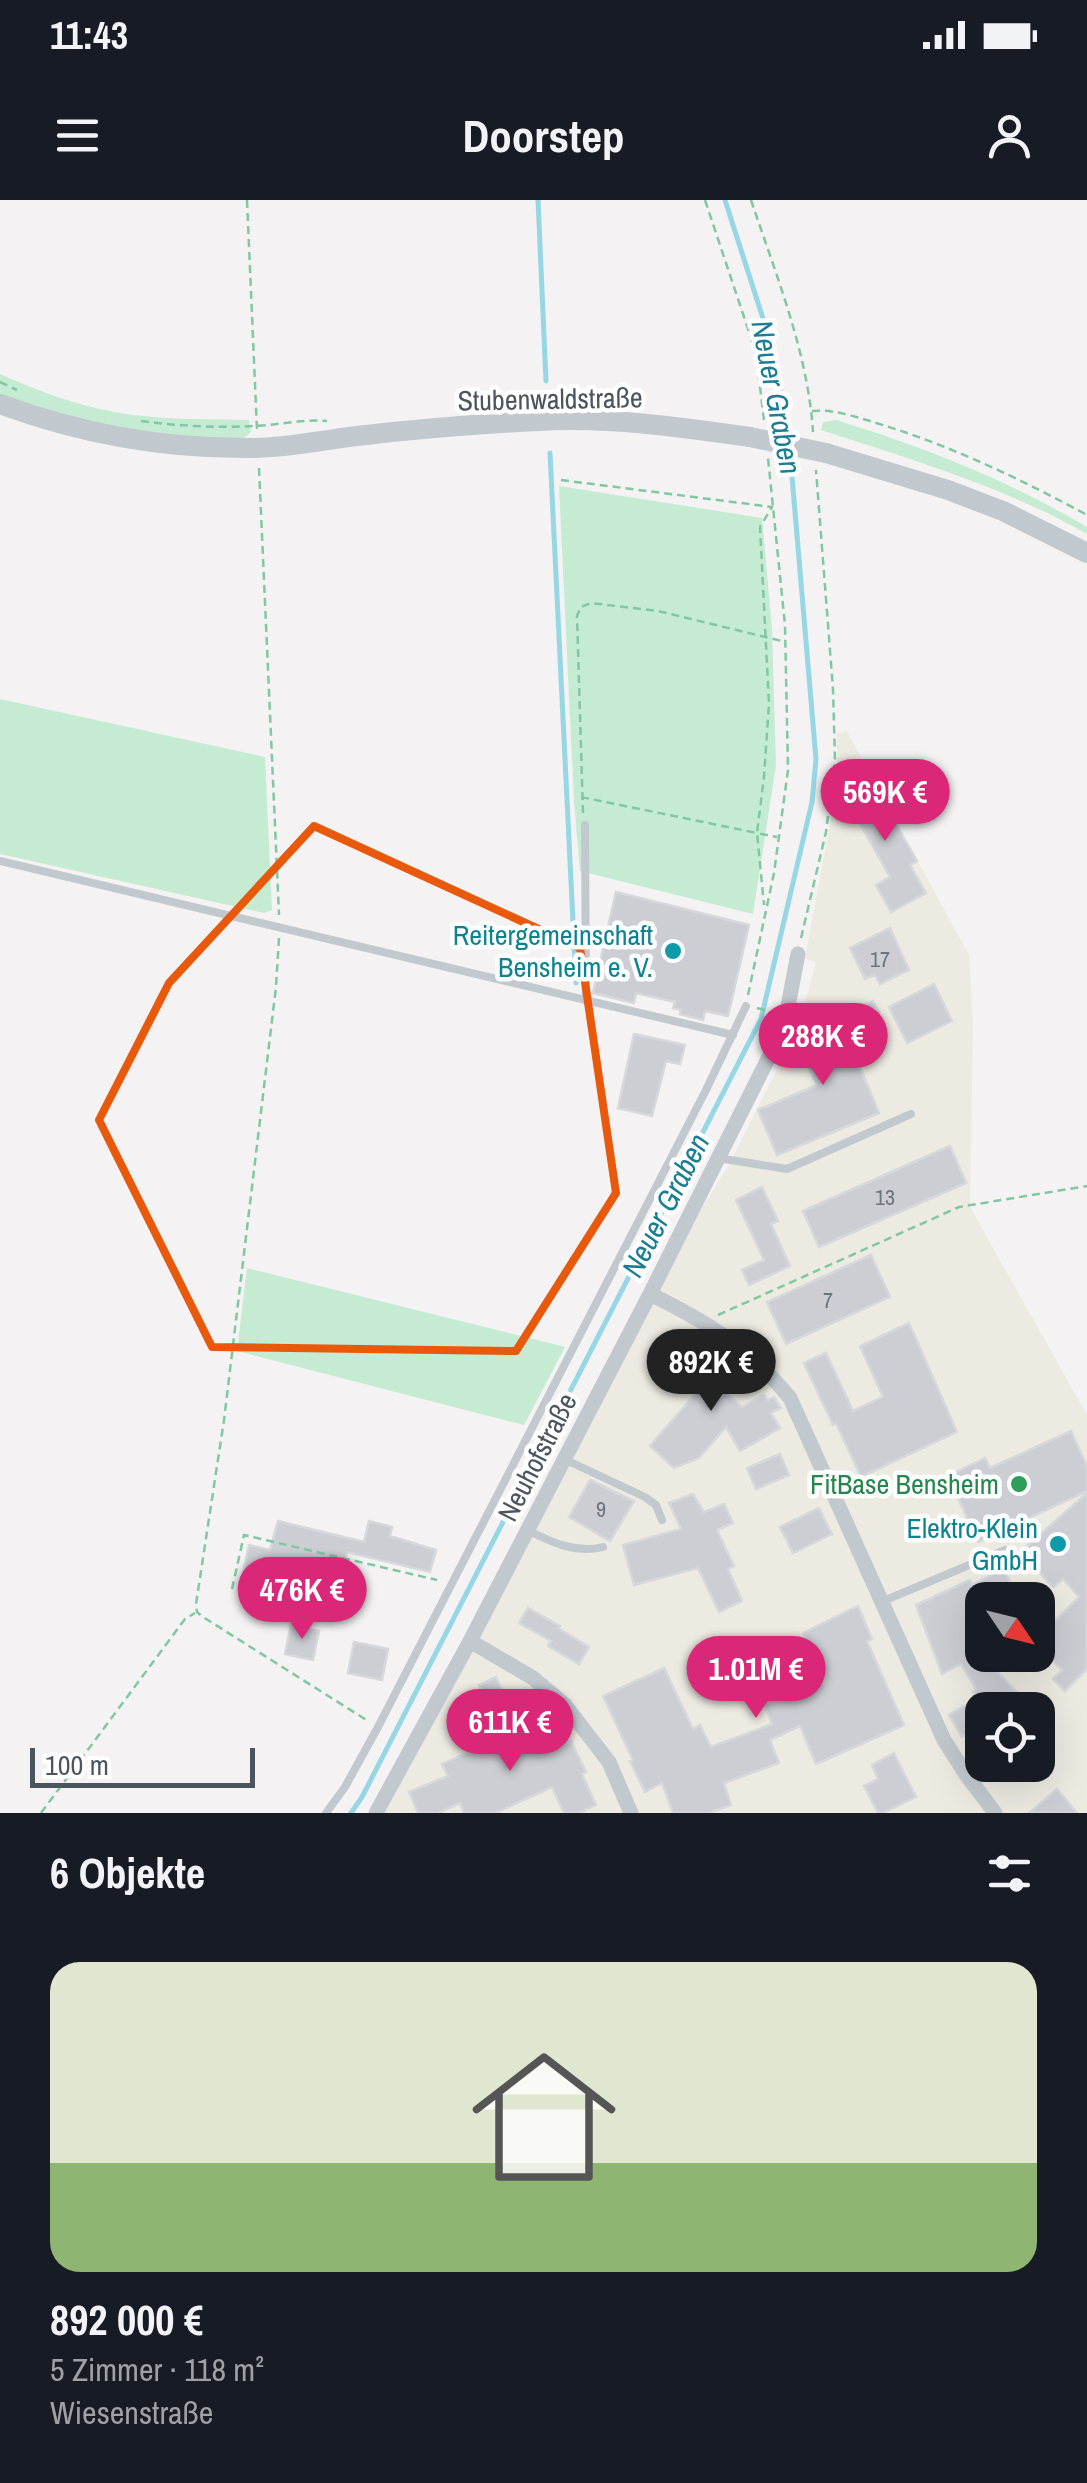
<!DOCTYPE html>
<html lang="de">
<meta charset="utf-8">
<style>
body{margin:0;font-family:"Archivo Narrow",sans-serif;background:#20242c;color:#f1f3f6;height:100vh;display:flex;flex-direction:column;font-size:38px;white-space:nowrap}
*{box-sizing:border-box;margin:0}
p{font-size:32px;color:#9ea1a6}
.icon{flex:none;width:55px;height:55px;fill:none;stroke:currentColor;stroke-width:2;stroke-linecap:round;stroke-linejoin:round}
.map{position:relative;height:1613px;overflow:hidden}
.sheet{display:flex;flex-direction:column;background:#171b24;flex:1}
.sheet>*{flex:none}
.needle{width:65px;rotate:125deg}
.tools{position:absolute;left:965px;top:1382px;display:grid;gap:20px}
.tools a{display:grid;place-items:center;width:90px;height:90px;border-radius:20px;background:#171b24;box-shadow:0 10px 40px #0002;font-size:50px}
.scale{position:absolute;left:30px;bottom:25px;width:225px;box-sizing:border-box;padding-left:10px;border:5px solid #4b555e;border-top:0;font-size:28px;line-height:35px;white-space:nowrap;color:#4b555e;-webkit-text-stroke:8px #fff;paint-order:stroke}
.price{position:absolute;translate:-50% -85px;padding:0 22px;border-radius:35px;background:#db2777;color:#fff;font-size:32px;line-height:65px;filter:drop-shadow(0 2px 5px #0008)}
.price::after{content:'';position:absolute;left:50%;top:60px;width:30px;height:22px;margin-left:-15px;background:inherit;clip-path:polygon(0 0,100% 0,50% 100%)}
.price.active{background:#222;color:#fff}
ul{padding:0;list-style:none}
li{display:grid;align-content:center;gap:20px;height:530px;padding:0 50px}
li span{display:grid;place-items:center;height:310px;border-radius:30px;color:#555}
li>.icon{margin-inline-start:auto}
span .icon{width:180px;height:180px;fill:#fffc;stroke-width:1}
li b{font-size:42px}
h2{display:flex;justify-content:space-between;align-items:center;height:120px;padding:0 50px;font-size:42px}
.status{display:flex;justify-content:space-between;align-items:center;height:70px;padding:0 50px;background:#171b24;direction:ltr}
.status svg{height:28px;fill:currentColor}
header{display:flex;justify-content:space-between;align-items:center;height:130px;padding:0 50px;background:#171b24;font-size:45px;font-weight:700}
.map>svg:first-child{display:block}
.commercial{fill:#edeae2;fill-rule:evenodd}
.green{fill:#c5ecd3}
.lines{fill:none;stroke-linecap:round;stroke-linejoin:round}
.stream{stroke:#97d7e5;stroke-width:5}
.building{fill:#ccced4;stroke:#d6d8dc;stroke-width:2.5}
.path{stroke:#80c8a2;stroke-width:2.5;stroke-dasharray:8 5;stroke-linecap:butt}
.service{stroke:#c1c9cf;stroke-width:8}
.minor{stroke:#c1c9cf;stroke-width:15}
.tertiary{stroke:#c1c9cf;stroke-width:20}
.tertiary-bridge{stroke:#c1c9cf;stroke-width:20}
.marked{fill:none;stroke:#e8590c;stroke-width:8;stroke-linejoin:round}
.culture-dot{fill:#0f9aa8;stroke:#fff;stroke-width:4}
.leisure-dot{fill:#2e9e5b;stroke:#fff;stroke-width:4}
.labels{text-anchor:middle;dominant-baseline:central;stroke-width:9;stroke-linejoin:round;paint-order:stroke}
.number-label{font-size:22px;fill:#6b737c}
.street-label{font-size:28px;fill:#4b555e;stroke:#fff}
.culture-label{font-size:28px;fill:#0d838f;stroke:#fff;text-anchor:end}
.leisure-label{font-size:28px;fill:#27864d;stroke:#fff;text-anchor:end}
.water-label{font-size:30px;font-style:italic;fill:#197d94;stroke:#fff}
</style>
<div class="status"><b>11:43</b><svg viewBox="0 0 49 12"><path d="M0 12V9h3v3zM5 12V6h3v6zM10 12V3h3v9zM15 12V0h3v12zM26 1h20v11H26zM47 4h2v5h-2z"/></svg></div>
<header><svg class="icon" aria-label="menu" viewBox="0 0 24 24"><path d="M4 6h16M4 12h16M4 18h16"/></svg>Doorstep<svg class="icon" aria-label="person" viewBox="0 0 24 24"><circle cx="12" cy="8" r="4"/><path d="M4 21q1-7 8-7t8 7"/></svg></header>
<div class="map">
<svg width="1087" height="1613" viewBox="0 0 1087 1613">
<rect width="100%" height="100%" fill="#f4f2f2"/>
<!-- commercial -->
<path class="commercial" d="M846 530 969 755 973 824 970 1007 1087 1215V1613H385L481 1433 655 1083 730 963 799 825 816 762 805 758 837 587V534ZM982 1400H1038V1455H982ZM982 1510H1038V1565H982Z"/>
<!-- green -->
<path class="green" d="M0 174C42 193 87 209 133 215 171 220 211 219 249 220L251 232 241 241 132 235 0 197Z
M836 220C924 247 1008 280 1087 327V334C1002 286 913 260 821 230L823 222Z
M559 286 762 318 772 429 776 566 753 714 580 671 574 602Z
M0 499 265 557 272 710 264 713 0 654Z
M247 1068 565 1147 524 1225 237 1151Z"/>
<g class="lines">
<!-- stream -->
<path class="stream" d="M538 0 546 181
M725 0 775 156 788 237
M550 253 576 783
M351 1613 362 1597 761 819 812 602 816 559 790 253"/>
</g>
<!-- building -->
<path class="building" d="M868 575 917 661 910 665 926 693 891 712 876 685 890 677 841 590Z
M616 692 749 725 728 816 705 811 703 820 680 814 681 810 673 808 675 802 636 793 634 803 593 793Z
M890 728 909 770 880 784 875 775 865 779 850 748Z
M934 784 952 821 907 843 889 807Z
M873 801 879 813 841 831 858 868 860 867 879 913 777 955 758 910 817 885 795 838Z
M634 834 685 845 680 864 666 861 652 916 618 908Z
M950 946 966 983 819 1047 803 1011Z
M762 987 778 1021 771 1024 790 1066 749 1085 742 1070 764 1060 736 1000Z
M871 1055 890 1097 786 1144 767 1102Z
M909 1123 957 1232 861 1277 836 1223 833 1225 804 1163 826 1153 853 1211 883 1197 860 1146Z
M684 1139 713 1158 704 1173 742 1207 764 1195 768 1200 774 1197 781 1208 771 1213 780 1228 740 1251 726 1227 699 1258 674 1268 650 1246 702 1186 668 1164Z
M1071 1231 1087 1266V1291L978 1342 948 1276 985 1258 990 1268Z
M780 1254 789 1275 756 1289 747 1268Z
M590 1280 634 1301 610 1341 569 1317Z
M1087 1293V1469L1065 1491 1053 1479 1062 1470 1044 1452 1038 1459V1438L1079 1397 1063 1379 1053 1387 1021 1351Z
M693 1294 704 1312 724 1304 733 1323 717 1330 734 1366 728 1369 742 1401 719 1412 698 1368 634 1385 623 1345 681 1329 669 1303Z
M819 1308 832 1334 793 1353 780 1327Z
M278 1321 364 1342 369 1321 392 1327 390 1336 436 1350 430 1372 347 1352 333 1412 265 1396 268 1383 242 1377 249 1345 270 1350Z
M1003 1369 1020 1400H982V1455H1004L992 1466 1034 1510H972L981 1526 962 1537 949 1515 978 1498 973 1492 976 1489 961 1464 942 1474 916 1405 970 1380 972 1385Z
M858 1406 872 1439 867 1441 904 1525 816 1564 800 1526 770 1540 779 1563 724 1583 731 1605 709 1613H673L662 1583 645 1592 630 1561 633 1560 603 1496 664 1468 693 1529 700 1525 711 1547 772 1524 764 1504 785 1494 787 1499 826 1482 803 1433Z
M528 1408 560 1426 558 1428 589 1447 579 1464 548 1446 551 1441 519 1423Z
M291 1425 319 1431 313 1460 285 1454Z
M354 1442 388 1449 382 1480 348 1473Z
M496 1477 510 1508 492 1516 490 1512 480 1516 472 1497 482 1492 479 1485Z
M536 1508 554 1549 571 1541 586 1572 582 1574 596 1605 579 1613H564L552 1587 495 1613H464L460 1603 438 1613H418L409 1592 448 1576 442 1564 515 1531 510 1519Z
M894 1553 916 1597 883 1613H878L864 1586 878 1579 872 1565Z
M1057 1589 1077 1613H1029Z"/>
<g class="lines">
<!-- path -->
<path class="path" d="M247 0 257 230
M705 0 756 153 764 220
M751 0C776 75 808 153 813 232
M0 182 17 190
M812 211C833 209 853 216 873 222 947 244 1019 278 1087 315
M141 221C179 226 216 228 254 226 278 225 302 219 327 221
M259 268 279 715
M561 280 772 307 760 327 769 504 764 577 757 633 777 637
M581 597 757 633 764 705
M583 613 577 416 581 407 591 403 658 411 786 442
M279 738 276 787 224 1220 196 1404 197 1412 203 1417 368 1521
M801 738 826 632 835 560 833 489 816 270
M748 795 774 673 788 570 785 425 768 258
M757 808 769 811 772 815
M718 1115 959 1007 1087 986
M232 1389 244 1335 437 1380
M41 1613 185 1419 195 1413"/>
<!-- service -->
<path class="service" d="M585 625 586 801
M0 661 733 835
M718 958 787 969 911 914
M564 1259 645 1297 656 1305 662 1320
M527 1330C551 1342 576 1354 603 1347
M881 1402 1005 1350
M326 1613 345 1587 378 1527 706 890 746 806"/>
<!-- minor -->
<path class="minor" d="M650 1094C709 1123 748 1147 790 1198L944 1540 965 1573 995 1613
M470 1441 533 1478 565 1505 609 1562 631 1613
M376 1613 470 1441 650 1094 784 827 798 754"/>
<!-- tertiary -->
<path class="tertiary" d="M0 204C81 234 165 249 252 248 287 248 323 240 357 236 417 229 478 224 539 221 609 217 680 227 750 237
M826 253 948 290 1003 311 1087 353"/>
<!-- tertiary-bridge -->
<path class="tertiary-bridge" d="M750 237 826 253"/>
</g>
<!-- marked area -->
<path class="marked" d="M314 626 580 748 616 993 516 1151 212 1147 99 920 169 783Z"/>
<!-- markers -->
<g class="culture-dot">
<circle cx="673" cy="751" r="10"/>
<circle cx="1058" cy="1344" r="10"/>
</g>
<circle class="leisure-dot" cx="1019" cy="1284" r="10"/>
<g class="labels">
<!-- number labels -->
<g class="number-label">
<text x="880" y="759">17</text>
<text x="885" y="997">13</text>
<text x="828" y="1100">7</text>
<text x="601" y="1309">9</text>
</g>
<!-- street labels -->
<g class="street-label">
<text transform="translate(550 199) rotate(-1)">Stubenwaldstraße</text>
<text transform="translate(537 1257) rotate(-63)">Neuhofstraße</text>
</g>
<!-- culture labels -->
<g class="culture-label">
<text x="653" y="735">Reitergemeinschaft<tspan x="653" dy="32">Bensheim e. V.</tspan></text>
<text x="1038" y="1328">Elektro-Klein<tspan x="1038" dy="32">GmbH</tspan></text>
</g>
<!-- leisure labels -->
<g class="leisure-label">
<text x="999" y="1284">FitBase Bensheim</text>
</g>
<!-- water labels -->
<g class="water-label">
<text transform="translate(777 197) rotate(79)">Neuer Graben</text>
<text transform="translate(665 1005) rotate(-63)">Neuer Graben</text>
</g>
</g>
</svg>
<div class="tools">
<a><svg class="needle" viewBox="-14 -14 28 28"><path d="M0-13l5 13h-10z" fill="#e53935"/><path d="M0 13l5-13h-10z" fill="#9ea1a6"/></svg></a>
<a><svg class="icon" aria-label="locate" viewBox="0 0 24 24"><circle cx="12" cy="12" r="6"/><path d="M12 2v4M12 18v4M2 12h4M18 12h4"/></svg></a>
</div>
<div class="scale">100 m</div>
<b class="price" style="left:885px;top:644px">569K €</b>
<b class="price" style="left:823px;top:888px">288K €</b>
<b class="price active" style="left:711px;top:1214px">892K €</b>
<b class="price" style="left:302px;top:1442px">476K €</b>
<b class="price" style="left:756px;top:1521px">1.01M €</b>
<b class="price" style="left:510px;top:1574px">611K €</b>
</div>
<section class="sheet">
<h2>6 Objekte<svg class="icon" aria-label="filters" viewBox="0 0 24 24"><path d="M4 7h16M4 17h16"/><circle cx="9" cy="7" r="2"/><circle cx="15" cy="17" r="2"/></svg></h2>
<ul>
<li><span style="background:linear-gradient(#dfe7d0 65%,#8fb573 0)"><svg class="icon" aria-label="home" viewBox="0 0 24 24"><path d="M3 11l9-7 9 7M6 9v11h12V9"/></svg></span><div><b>892 000 €</b><p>5 Zimmer · 118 m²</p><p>Wiesenstraße</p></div></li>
</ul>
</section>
